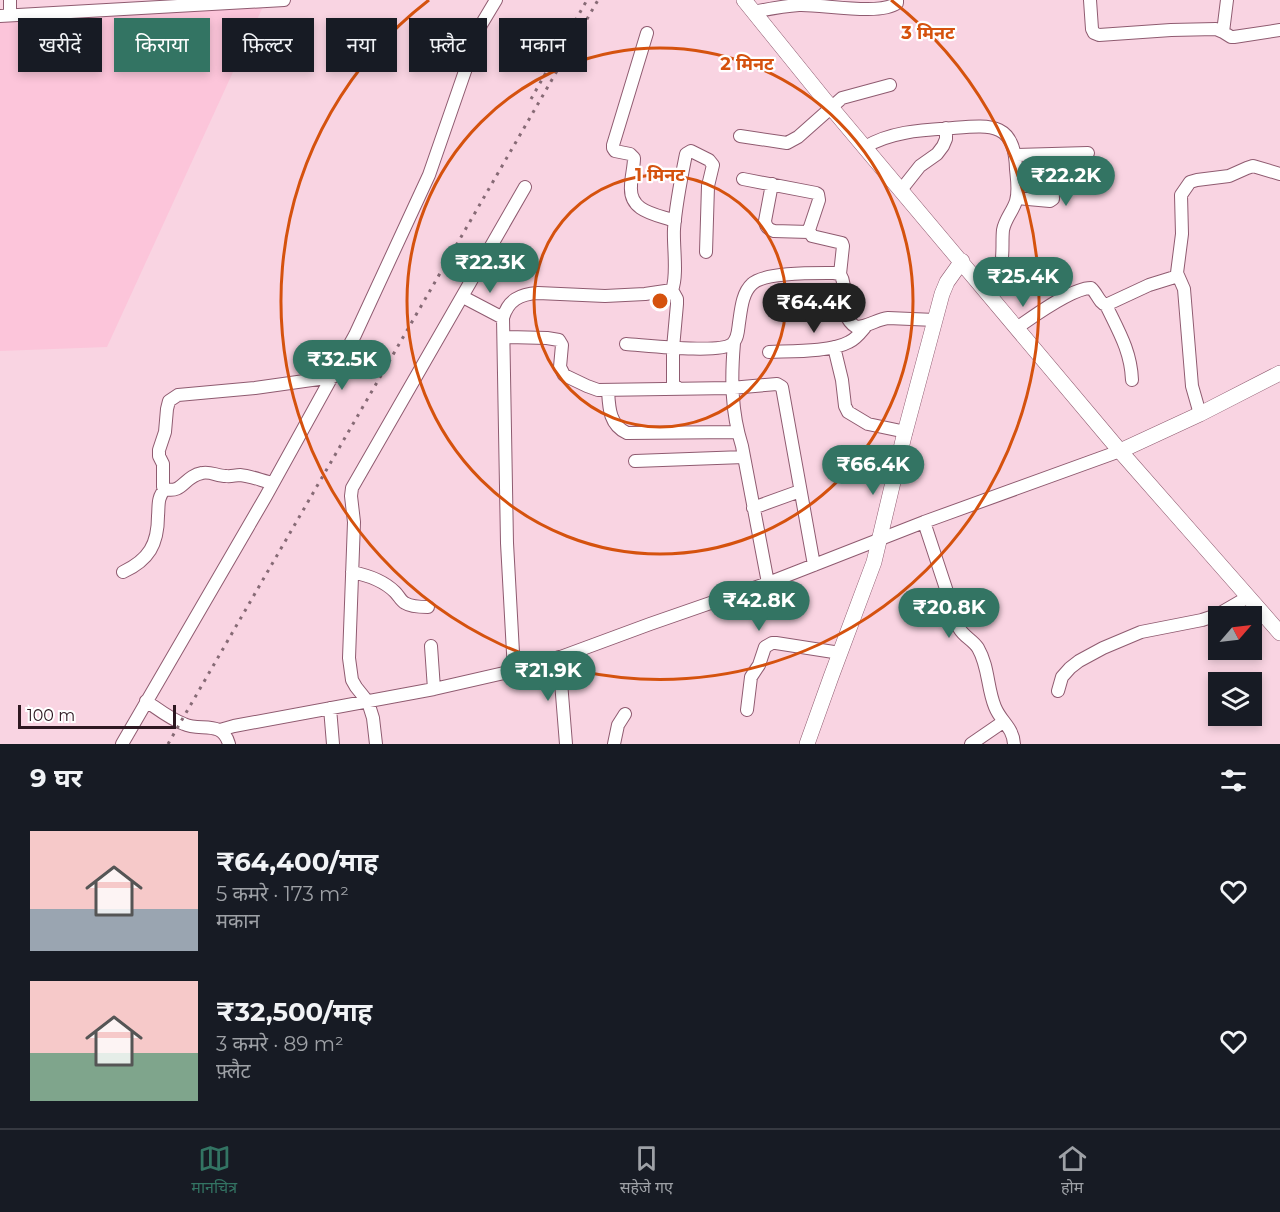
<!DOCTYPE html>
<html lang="hi">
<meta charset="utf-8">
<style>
body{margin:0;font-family:Montserrat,"Noto Sans Devanagari",sans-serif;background:#20242c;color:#f1f3f6;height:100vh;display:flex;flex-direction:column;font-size:22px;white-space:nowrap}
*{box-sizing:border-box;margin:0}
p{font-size:20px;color:#9ea1a6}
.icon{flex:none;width:33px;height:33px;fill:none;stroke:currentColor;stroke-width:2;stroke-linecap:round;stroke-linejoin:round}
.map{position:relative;height:744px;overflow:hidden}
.details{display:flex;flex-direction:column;background:#171b24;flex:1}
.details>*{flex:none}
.guide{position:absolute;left:18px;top:18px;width:600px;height:54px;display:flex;gap:12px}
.needle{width:39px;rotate:62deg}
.controls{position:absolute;left:1208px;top:606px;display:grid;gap:12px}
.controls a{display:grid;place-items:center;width:54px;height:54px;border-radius:0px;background:#171b24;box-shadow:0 3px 9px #0003;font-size:30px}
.scale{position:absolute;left:18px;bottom:15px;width:158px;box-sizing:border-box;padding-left:6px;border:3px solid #2e1821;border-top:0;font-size:16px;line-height:21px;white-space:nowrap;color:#2e1821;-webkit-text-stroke:4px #fff;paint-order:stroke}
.price{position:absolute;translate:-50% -51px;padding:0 14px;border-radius:21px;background:#337463;color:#fff;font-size:20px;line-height:39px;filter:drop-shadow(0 2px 3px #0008)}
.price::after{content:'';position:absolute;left:50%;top:36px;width:18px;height:14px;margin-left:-9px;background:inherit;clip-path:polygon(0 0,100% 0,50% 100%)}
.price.active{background:#222;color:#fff}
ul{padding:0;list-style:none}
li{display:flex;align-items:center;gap:18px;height:150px;padding:0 30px}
li span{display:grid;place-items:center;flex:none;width:168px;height:120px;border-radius:0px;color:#555}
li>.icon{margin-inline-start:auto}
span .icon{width:72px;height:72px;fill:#fffc;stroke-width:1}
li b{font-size:26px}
h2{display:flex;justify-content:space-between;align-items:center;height:72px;padding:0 30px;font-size:26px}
.chip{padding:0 21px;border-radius:0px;background:#171b24;box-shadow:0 3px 9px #0003;font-size:21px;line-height:54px}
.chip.active{background:#337463;color:#fff}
.tab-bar{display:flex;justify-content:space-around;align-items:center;height:84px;border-top:2px solid #363941;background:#171b24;font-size:16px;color:#9ea1a6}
.tab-bar a{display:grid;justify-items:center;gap:3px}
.tab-bar .active{color:#337463}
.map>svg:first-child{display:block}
.built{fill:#fcc5da}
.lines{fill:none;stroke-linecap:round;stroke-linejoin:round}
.minor-casing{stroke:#8f5b70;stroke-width:14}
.tertiary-casing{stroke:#8f5b70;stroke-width:16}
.minor{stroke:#fff;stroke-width:12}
.tertiary{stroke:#fff;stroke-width:15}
.rail{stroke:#866a75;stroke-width:3;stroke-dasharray:3 6;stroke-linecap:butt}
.ring{fill:none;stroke:#d5520e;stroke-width:3}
.centre{fill:#d5520e;stroke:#fff;stroke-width:3}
.ring-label{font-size:18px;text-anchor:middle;font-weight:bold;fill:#d5520e;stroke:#fff;stroke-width:4.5;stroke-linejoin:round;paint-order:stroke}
</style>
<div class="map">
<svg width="1280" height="744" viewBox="0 0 1280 744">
<rect width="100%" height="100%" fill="#f9d4e2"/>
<!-- built -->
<path class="built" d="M266 0 107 347 0 351V21Z"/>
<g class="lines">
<!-- minor casing -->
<g class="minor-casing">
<path id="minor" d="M1090 0 1092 29 1094 33 1099 35 1171 30 1216 29 1223 32 1231 37H1234L1280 30
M753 12C768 9 784 6 799 5 822 4 880 16 897 3V0
M10 15V0
M0 16 284 0
M1223 32 1227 0
M647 33 613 145V148L615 151 630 154 634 158C634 167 631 177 631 186 629 212 656 214 675 221
M740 136 787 143 798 137 842 98 890 85
M865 147C892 131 923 130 953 128 991 125 1015 122 1016 169 1017 179 1019 191 1016 201 1013 211 1005 219 1003 230 1002 239 1003 248 1002 257 1000 271 996 284 992 297
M1016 155 1088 153
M743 179 816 193 818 194 819 200 809 230 812 236 842 243 843 246 840 274
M772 184 765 221C766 227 768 229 774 231L809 232
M901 190 920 166 937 154 943 146 946 139V128
M1017 198 1050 201 1053 199 1051 155
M672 290 677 299V304L673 348V383L675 386 678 388
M463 297 503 318
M1106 305C1118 330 1131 351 1132 380
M1018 327C1034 316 1072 288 1091 288 1097 293 1099 303 1106 305L1149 285 1178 276
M504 337 547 338 559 340 562 345 560 367 564 375 587 386 598 390 731 388 777 384 782 387 814 565
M734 343C731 378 731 411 742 446L768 583
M626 344C644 345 719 354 732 344 738 339 738 330 739 323 741 310 742 293 752 284 764 272 816 273 834 273L840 274C850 290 837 316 856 327 868 327 877 319 888 318L935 320
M834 347 842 380 845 406 848 412 868 424 906 432
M769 352C791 351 831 352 849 342 856 339 861 332 866 326
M608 390C609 407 609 425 627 433L737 432
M1200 414 1192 386 1184 289 1177 273 1182 234 1181 195 1190 182 1197 180 1229 176 1247 168 1253 166 1280 174
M635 461 744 457
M273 483C263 481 251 476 240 475 235 475 231 477 226 476 217 476 210 471 202 473 184 476 183 494 165 489L163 487V464L159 456V450L165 432 167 409 169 401 178 395 255 388 333 377
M753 508 800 491
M924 522 959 628C964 637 973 640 978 648 989 667 987 688 995 707 1001 722 1013 727 1014 744
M123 572C149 560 158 544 158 516 159 505 157 498 165 489
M352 572C367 575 384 581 395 592 399 596 401 601 405 603 411 607 421 607 428 607
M431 646 434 689
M559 657 566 744
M514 671 507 543 503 318C508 300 520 294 538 293L605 296 645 294 672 290C678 275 673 246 674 229 676 203 681 179 686 154L691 151 709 160 713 165 708 186 706 252
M1058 691 1062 677 1070 668 1079 661 1103 648 1141 632 1202 620 1217 615 1248 597
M146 701C158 709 170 719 184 724 200 732 222 719 229 744
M330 708 333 744
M747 710 751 677 759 665 765 647 772 643H776L840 653
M220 730 234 726 434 689 539 665 650 624 768 583 924 522 1120 451
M122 744 266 496 355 335 429 175 481 25 496 0
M376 744 373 718 368 702 356 687 352 680 349 658 354 522 351 496 352 488 525 187
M614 744 618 725 625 714
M971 744 1003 722"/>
</g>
<!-- tertiary casing -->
<g class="tertiary-casing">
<path id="tertiary" d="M744 0 824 99 1120 451 1280 633
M1120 451 1200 414 1280 373
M807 744 831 677 874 562 904 436 942 294 947 282 962 261"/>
</g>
<!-- minor -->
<use href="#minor" class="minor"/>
<!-- tertiary -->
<use href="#tertiary" class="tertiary"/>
<!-- rail -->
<path class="rail" d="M531 99 587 0
M168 744 598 0"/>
</g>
<!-- distance rings -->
<g class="ring">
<circle cx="660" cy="301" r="126"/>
<circle cx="660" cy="301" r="253"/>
<path d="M891 0A379 379 0 1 1 429 0"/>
</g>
<circle cx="660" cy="301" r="9" class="centre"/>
<g class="ring-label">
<text x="928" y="39">3 मिनट</text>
<text x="747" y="70">2 मिनट</text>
<text x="660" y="181">1 मिनट</text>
</g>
</svg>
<div class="controls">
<a><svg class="needle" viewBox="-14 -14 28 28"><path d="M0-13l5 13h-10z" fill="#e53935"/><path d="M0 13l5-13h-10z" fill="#9ea1a6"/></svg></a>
<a><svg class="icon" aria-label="layers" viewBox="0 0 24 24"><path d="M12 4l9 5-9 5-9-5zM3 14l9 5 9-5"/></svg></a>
</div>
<div class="scale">100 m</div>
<b class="price" style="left:1066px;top:207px">₹22.2K</b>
<b class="price" style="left:490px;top:294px">₹22.3K</b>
<b class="price" style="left:1023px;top:308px">₹25.4K</b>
<b class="price active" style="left:814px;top:334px">₹64.4K</b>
<b class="price" style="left:342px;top:391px">₹32.5K</b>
<b class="price" style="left:873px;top:496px">₹66.4K</b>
<b class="price" style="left:759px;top:632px">₹42.8K</b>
<b class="price" style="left:949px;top:639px">₹20.8K</b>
<b class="price" style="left:548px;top:702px">₹21.9K</b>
<div class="guide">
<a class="chip">खरीदें</a>
<a class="chip active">किराया</a>
<a class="chip">फ़िल्टर</a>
<a class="chip">नया</a>
<a class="chip">फ़्लैट</a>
<a class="chip">मकान</a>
</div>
</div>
<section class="details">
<h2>9 घर<svg class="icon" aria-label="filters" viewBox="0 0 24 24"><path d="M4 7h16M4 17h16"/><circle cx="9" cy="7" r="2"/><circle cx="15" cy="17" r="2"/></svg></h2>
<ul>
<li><span style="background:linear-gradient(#f6c9c9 65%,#9aa5b1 0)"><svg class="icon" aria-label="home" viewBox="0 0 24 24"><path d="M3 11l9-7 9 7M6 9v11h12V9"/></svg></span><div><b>₹64,400/माह</b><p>5 कमरे · 173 m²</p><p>मकान</p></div><svg class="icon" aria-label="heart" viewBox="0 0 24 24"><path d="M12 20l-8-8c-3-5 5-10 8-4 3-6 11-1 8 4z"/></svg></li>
<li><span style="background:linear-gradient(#f6c9c9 60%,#7fa58c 0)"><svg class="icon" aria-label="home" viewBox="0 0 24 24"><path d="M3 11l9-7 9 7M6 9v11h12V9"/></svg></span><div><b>₹32,500/माह</b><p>3 कमरे · 89 m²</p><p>फ़्लैट</p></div><svg class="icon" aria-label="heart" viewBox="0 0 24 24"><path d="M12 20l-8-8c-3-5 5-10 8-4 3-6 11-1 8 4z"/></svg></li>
</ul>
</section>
<nav class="tab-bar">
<a class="active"><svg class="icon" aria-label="map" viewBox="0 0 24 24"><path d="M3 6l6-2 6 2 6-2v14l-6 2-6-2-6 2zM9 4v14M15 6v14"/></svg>मानचित्र</a>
<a><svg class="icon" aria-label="saved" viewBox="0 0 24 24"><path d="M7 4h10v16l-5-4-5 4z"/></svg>सहेजे गए</a>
<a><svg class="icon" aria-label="home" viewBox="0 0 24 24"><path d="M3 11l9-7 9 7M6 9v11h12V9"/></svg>होम</a>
</nav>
